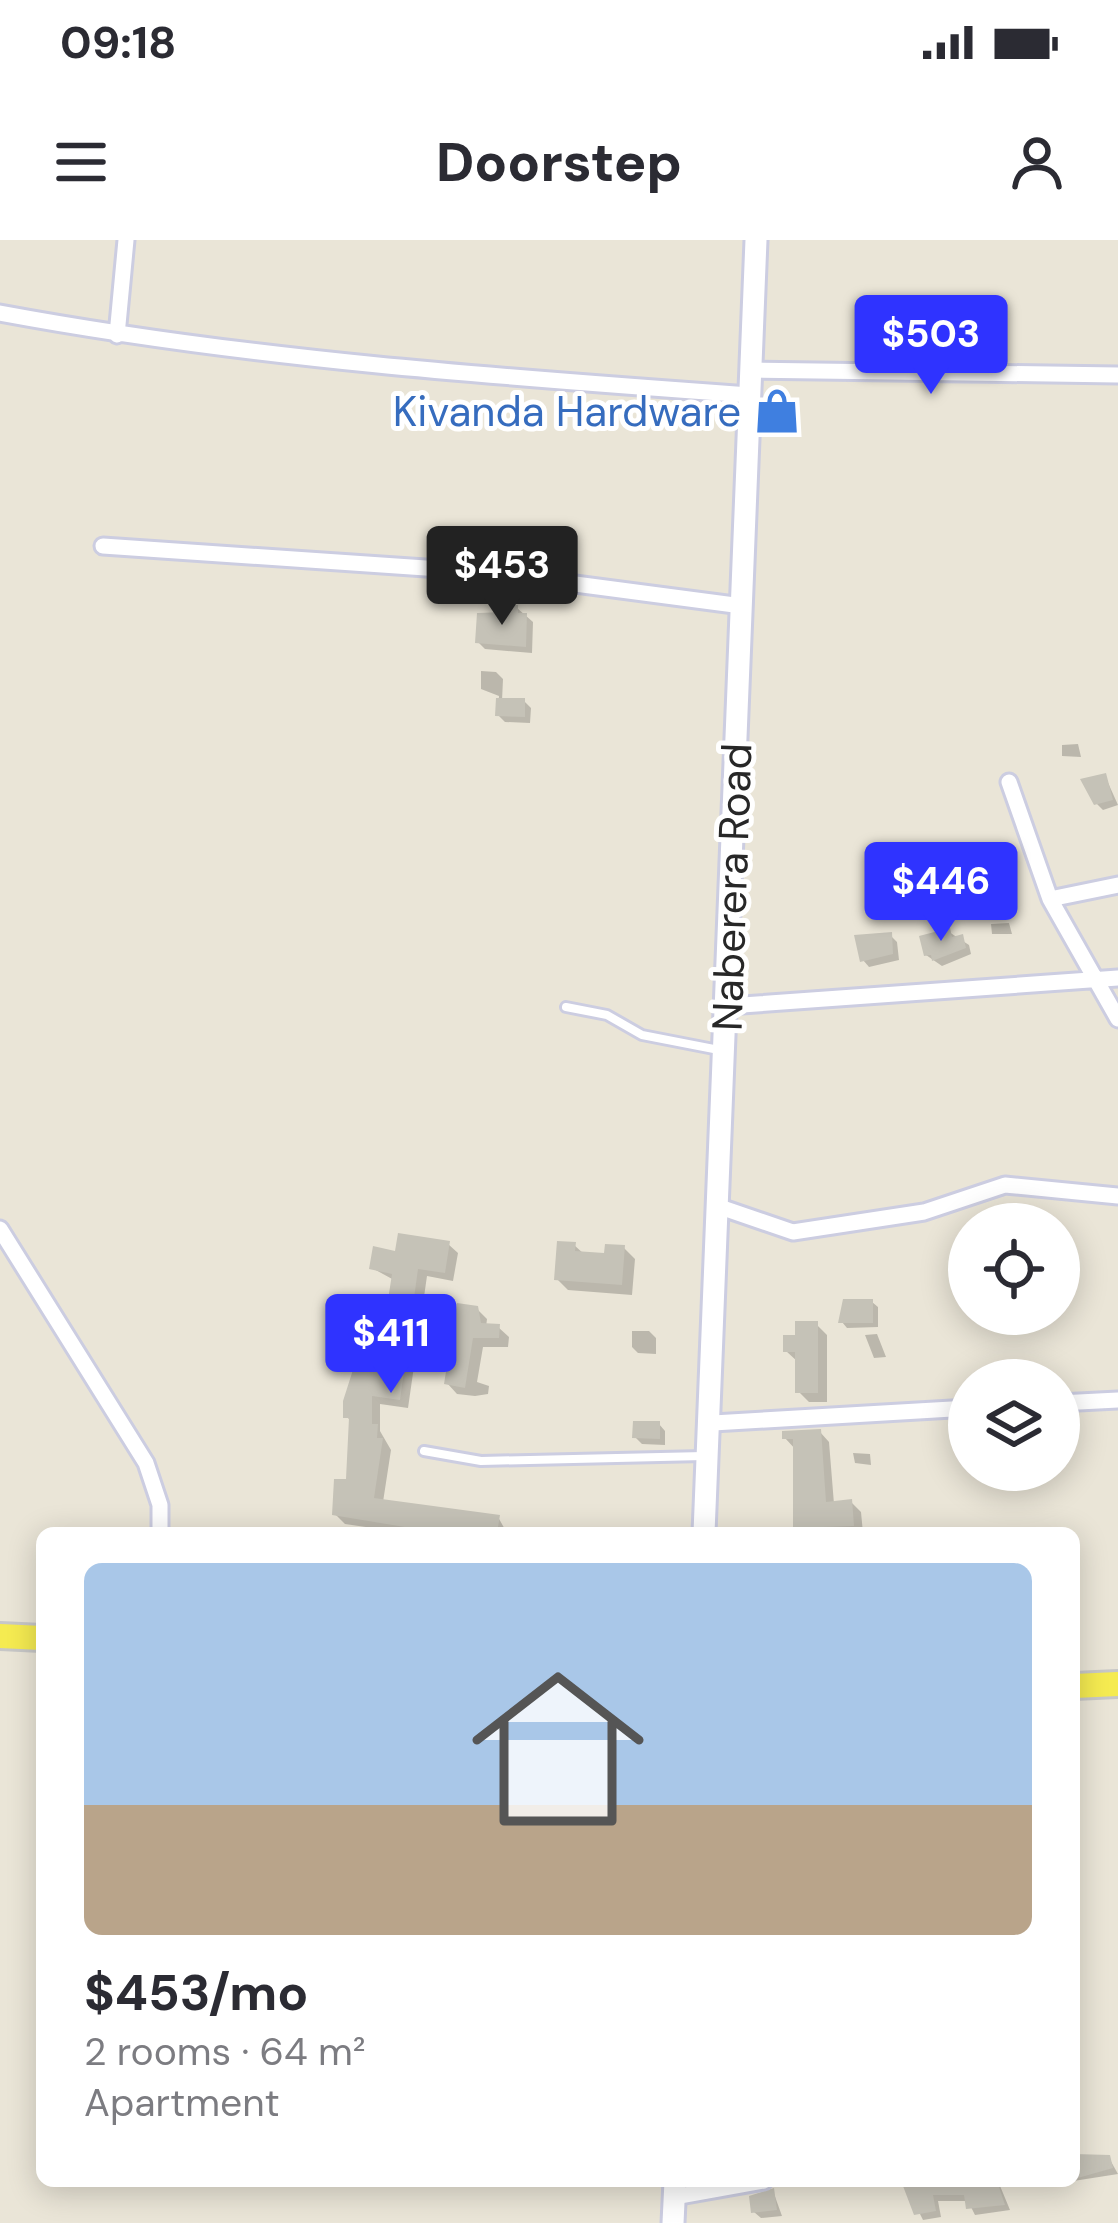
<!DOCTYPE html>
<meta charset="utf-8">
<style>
body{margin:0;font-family:"DM Sans",sans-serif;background:#f2f2f3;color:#2b2b33;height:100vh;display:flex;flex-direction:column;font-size:45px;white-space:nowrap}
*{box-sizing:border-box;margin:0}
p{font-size:39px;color:#7c7c81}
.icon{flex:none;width:66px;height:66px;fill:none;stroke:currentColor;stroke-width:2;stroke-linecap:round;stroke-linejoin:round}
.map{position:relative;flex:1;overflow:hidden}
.panel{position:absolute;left:36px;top:1287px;width:1044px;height:660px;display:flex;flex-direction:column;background:#fff;border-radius:18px;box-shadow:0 6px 30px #0003}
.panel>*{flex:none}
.tools{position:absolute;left:948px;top:963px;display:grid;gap:24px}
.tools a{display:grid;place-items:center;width:132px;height:132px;border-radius:50%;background:#fff;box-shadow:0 6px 30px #0003;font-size:60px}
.price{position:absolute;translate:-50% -102px;padding:0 27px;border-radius:12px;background:#2f33ff;color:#fff;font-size:39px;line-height:78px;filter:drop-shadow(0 3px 6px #0008)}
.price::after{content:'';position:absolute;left:50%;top:72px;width:36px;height:27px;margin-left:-18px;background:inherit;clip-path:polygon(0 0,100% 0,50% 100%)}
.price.active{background:#222;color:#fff}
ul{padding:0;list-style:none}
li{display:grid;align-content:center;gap:24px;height:636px;padding:0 48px}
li+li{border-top:3px solid #e1e1e2}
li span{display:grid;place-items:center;height:372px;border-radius:18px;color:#555}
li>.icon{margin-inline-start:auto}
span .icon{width:216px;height:216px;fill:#fffc;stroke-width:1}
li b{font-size:51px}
.status{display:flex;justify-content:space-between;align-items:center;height:84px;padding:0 60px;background:#fff;direction:ltr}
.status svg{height:33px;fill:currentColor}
header{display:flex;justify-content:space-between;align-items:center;height:156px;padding:0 48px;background:#fff;font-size:54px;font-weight:800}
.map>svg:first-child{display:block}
.shadow{fill:#0003}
.building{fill:#c5c2b7}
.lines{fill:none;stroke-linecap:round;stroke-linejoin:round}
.lane-casing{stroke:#cccde1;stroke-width:14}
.street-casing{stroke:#cccde1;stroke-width:21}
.secondary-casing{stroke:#cccde1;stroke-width:27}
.primary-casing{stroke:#c7c7c7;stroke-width:30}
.lane{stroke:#fff;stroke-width:8}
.street{stroke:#fff;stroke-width:15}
.secondary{stroke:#fff;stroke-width:21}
.primary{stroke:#f5eb51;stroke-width:24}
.labels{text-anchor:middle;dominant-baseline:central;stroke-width:10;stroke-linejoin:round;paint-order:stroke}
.shop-label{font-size:42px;fill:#366cbe;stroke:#fff;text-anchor:end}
.street-label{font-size:42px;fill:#272727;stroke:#fff}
</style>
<div class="status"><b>09:18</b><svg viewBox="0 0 49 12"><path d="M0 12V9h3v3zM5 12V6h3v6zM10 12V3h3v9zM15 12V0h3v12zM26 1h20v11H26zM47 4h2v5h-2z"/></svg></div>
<header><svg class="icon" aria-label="menu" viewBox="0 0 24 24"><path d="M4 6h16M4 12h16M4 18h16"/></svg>Doorstep<svg class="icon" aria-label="person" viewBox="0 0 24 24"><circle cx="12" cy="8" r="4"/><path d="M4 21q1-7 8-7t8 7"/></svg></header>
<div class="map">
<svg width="1118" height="1983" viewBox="0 0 1118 1983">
<rect width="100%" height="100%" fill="#eae5d7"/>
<!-- shadow -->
<path class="shadow" d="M517 368 533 382 532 413 485 409 478 402Z
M481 431 496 432 503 439 502 461H524L531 468 530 483 505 482 498 475 499 456 481 449Z
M1078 504 1081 517 1062 516V505Z
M1105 536 1118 565 1103 570 1096 563Z
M1009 683 1012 694H992L991 684Z
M949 692 969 705 971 714 942 726 926 715Z
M890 695 897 702 899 720 869 727 863 720Z
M448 1004 458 1013 453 1041 427 1036 408 1168 380 1164V1191L391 1210 383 1262 498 1277 507 1293H407L345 1284 335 1274 348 1242 352 1182 346 1176 361 1115 354 1108 389 1076 394 1040 372 1028 398 1015Z
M574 1005 584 1014 607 1016 624 1008 635 1019 632 1055 568 1050 557 1039Z
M872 1062 878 1067V1087L847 1088 842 1082Z
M477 1069 487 1079 486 1087H498L509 1097 508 1107H483L477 1142 489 1146 488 1154 475 1156 457 1154 447 1143Z
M816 1084 827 1095V1162H809L798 1151V1122L786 1111Z
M632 1091H649L656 1098V1114L638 1113 632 1107Z
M877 1094 886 1117 874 1118 865 1095Z
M659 1184 665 1191V1205L642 1204 635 1197Z
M820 1192 829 1202 834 1264 851 1262 861 1272 863 1293H802L796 1287V1210L785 1198Z
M853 1213 870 1214 871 1225 855 1223Z
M1074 1917 1109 1918 1118 1934 1067 1942 1074 1941Z
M951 1941H998L1010 1970 975 1975 968 1961H938L941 1977 923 1980 907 1948Z
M773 1951 782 1976 761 1978 754 1972Z"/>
<!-- building -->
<path class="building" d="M505 365H518V373H527L526 407 475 403 477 373 505 372Z
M496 458H525V477L495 476Z
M1106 533 1113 560 1094 565 1080 539Z
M950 688 952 697 963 694 966 708 932 721 931 715 924 716 919 696Z
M892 692 893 714 860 722 854 695Z
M398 993 450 1001 445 1033 418 1029 400 1160 372 1156V1184H378L377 1198H383L374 1258 500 1275 497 1293H441L332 1275 334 1239H346L349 1178H343V1161L359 1111 351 1109 353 1094 360 1069 386 1073 392 1034 369 1029 373 1006 395 1011Z
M557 1001 576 1002 575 1011 604 1013 605 1004 625 1005 622 1045 554 1040Z
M843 1059H873V1083H838Z
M457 1063 478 1066 481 1083 500 1084 499 1098H473L465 1148 444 1144Z
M795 1081H818V1153H795V1112H783V1095H795Z
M633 1181H660V1199L632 1198Z
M821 1189 826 1262 852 1259 854 1286 793 1288V1199H782V1191Z
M1074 1914 1110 1915 1113 1928 1074 1939Z
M933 1941H997L1005 1965 966 1969 964 1955H933L936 1971 914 1975 903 1946Z
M774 1948 777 1970 751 1973 749 1956Z"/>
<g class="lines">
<!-- lane casing -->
<g class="lane-casing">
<path id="lane" d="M566 767 607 775 642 795 719 810
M424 1211 481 1221 704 1216"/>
</g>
<!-- street casing -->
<g class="street-casing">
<path id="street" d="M0 73C247 119 498 137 749 155
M117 95 126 0
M750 130 1118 135
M103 306 484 332 742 366
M1009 542 1050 659 1118 779
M1050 659 1118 645
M728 766 1118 738
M720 967 793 992 924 972 1005 945 1118 956
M0 989 146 1223 160 1265V1293
M1059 1163 1118 1160
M713 1183 969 1168
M674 1957 764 1941"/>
</g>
<!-- secondary casing -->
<g class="secondary-casing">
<path id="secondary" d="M704 1293 756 0
M673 1983 675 1941"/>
</g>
<!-- primary casing -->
<g class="primary-casing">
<path id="primary" d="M0 1396 42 1398
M1074 1446 1118 1444"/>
</g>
<!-- lane -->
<use href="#lane" class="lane"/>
<!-- street -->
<use href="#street" class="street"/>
<!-- secondary -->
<use href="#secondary" class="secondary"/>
<!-- primary -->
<use href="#primary" class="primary"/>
</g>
<!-- icons -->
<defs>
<g id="shop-bare" transform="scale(3.6)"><path d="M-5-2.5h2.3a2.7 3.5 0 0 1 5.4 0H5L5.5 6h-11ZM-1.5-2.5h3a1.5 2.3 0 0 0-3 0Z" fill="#3f7fe0" stroke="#fff" stroke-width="2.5" paint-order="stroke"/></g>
</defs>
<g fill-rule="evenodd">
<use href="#shop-bare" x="777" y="171"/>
</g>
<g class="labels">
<!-- shop labels -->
<g class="shop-label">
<text x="741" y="171">Kivanda Hardware</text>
</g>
<!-- street labels -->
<g class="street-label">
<text transform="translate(732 647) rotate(-88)">Naberera Road</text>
</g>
</g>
</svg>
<div class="tools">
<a><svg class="icon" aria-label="locate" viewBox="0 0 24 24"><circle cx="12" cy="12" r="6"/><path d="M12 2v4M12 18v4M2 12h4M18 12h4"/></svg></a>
<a><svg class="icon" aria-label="layers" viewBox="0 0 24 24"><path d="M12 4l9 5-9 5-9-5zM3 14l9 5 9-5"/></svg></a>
</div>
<b class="price" style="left:931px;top:157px">$503</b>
<b class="price active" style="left:502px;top:388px">$453</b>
<b class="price" style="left:941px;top:704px">$446</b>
<b class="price" style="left:391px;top:1156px">$411</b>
<section class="panel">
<ul>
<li><span style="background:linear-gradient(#a9c7e8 65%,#b9a48a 0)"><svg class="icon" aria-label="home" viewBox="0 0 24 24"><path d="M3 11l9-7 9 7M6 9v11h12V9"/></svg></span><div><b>$453/mo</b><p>2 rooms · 64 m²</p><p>Apartment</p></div></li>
</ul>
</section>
</div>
